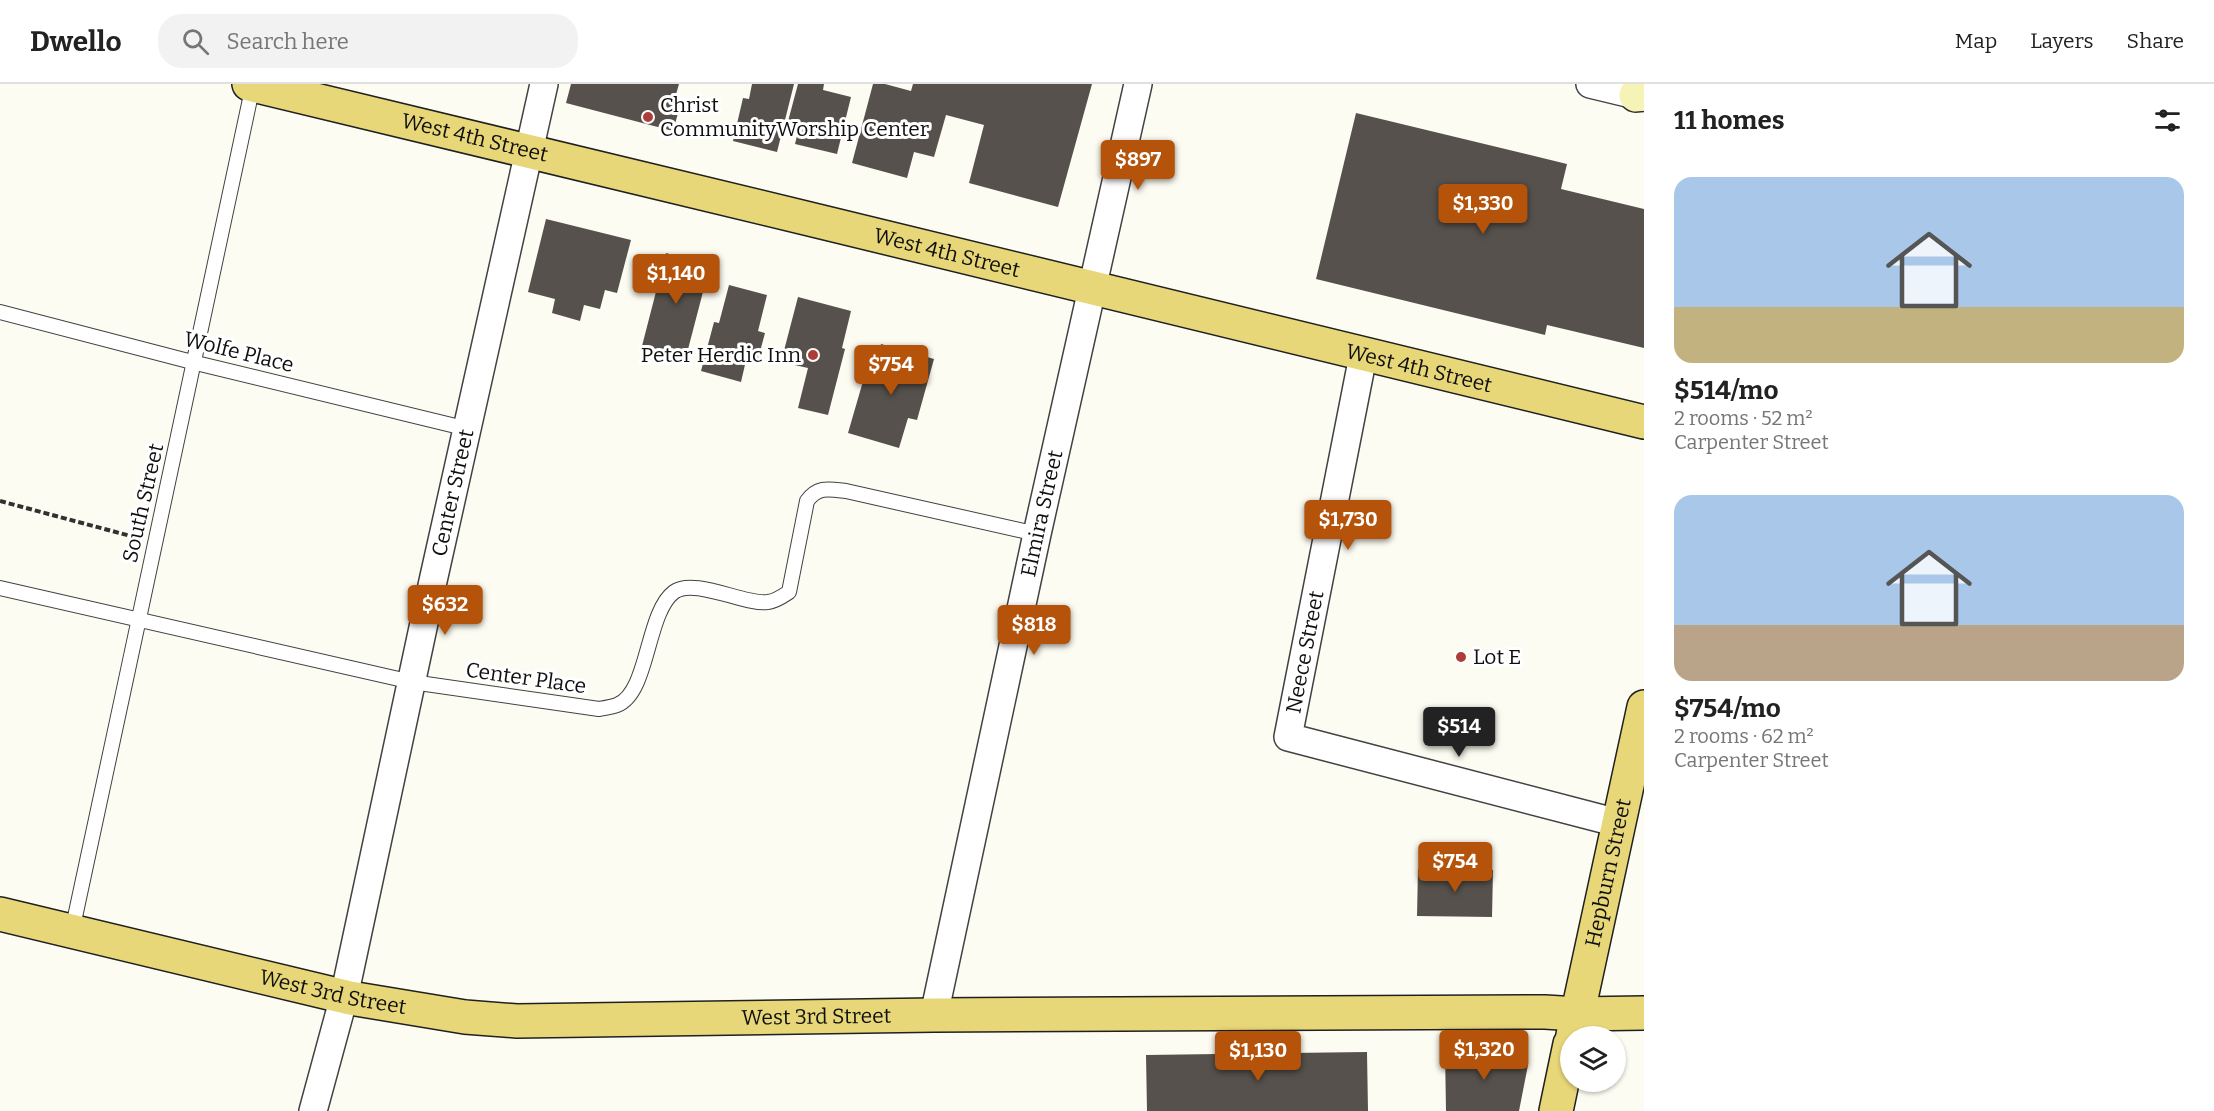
<!DOCTYPE html>
<meta charset="utf-8">
<style>
body{margin:0;font-family:Bitter,serif;background:#f2f2f2;color:#222;height:100vh;display:flex;flex-direction:column;font-size:22px;white-space:nowrap}
*{box-sizing:border-box;margin:0}
p{font-size:20px;color:#767676}
.icon{flex:none;width:33px;height:33px;fill:none;stroke:currentColor;stroke-width:2;stroke-linecap:round;stroke-linejoin:round}
.map{position:relative;flex:1;overflow:hidden}
.side{display:flex;flex-direction:column;background:#fff;width:570px}
.side>*{flex:none}
.tools{position:absolute;left:1560px;top:942px;display:grid;gap:12px}
.tools a{display:grid;place-items:center;width:66px;height:66px;border-radius:50%;background:#fff;box-shadow:0 2px 4px #0004;font-size:30px}
.price{position:absolute;translate:-50% -51px;padding:0 14px;border-radius:6px;background:#b45309;color:#fff;font-size:20px;line-height:39px;filter:drop-shadow(0 2px 3px #0008)}
.price::after{content:'';position:absolute;left:50%;top:36px;width:18px;height:14px;margin-left:-9px;background:inherit;clip-path:polygon(0 0,100% 0,50% 100%)}
.price.on{background:#222;color:#fff}
ul{padding:0;list-style:none}
li{display:grid;align-content:center;gap:12px;height:318px;padding:0 30px}
li span{display:grid;place-items:center;height:186px;border-radius:18px;color:#555}
li>.icon{margin-inline-start:auto}
span .icon{width:108px;height:108px;fill:#fffc;stroke-width:1}
li b{font-size:26px}
h2{display:flex;justify-content:space-between;align-items:center;height:72px;padding:0 30px;font-size:26px}
header{display:flex;align-items:center;gap:36px;box-sizing:border-box;height:84px;padding:0 30px;background:#fff;border-bottom:2px solid #e0e0e0}
header strong{font-size:28px}
nav{display:flex;gap:33px;margin-inline-start:auto;font-size:21px}
.search{width:420px;height:54px;background:#f2f2f2;display:flex;align-items:center;gap:15px;box-sizing:border-box;padding:0 21px;border-radius:24px;color:#767676;font-size:22px}
main{display:flex;flex:1;min-height:0}
.map>svg:first-child{display:block}
.building{fill:#56514c}
.lines{fill:none;stroke-linecap:round;stroke-linejoin:round}
.lane-casing{stroke:#424242;stroke-width:16}
.street-casing{stroke:#424242;stroke-width:30}
.secondary-casing{stroke:#313131;stroke-width:36}
.primary-casing{stroke:#202020;stroke-width:36}
.path{stroke:#313131;stroke-width:4;stroke-dasharray:6 3;stroke-linecap:butt}
.lane{stroke:#fff;stroke-width:14}
.street{stroke:#fff;stroke-width:27}
.secondary{stroke:#f5f4b6;stroke-width:33}
.primary{stroke:#e7d778;stroke-width:33}
.poi-dot{fill:#ad3d38;stroke:#fff;stroke-width:2}
.labels{text-anchor:middle;dominant-baseline:central;stroke-width:6;stroke-linejoin:round;paint-order:stroke}
.poi-label{font-size:21px;fill:#0f0f0f;stroke:#fff;text-anchor:start}
.street-label{font-size:21px;fill:#0f0f0f;stroke:#fff}
</style>
<header>
<strong>Dwello</strong>
<div class="search"><svg class="icon" aria-label="search" viewBox="0 0 24 24"><circle cx="10" cy="10" r="6"/><path d="M15 15l6 6"/></svg>Search here</div>
<nav><a>Map</a><a>Layers</a><a>Share</a></nav>
</header>
<main>
<div class="map">
<svg width="1644" height="1027" viewBox="0 0 1644 1027">
<rect width="100%" height="100%" fill="#fdfcf2"/>
<!-- building -->
<path class="building" d="M571 0H679L675 14 682 15 673 47 566 19Z
M752 0H794L777 68 733 57 743 14 749 15Z
M798 0H824L823 6 851 13 837 70 795 60 799 44 787 41Z
M873 0H885L911 7 913 0H1092L1058 123 969 99 984 41 946 31 934 73 914 68 907 94 852 79Z
M1356 29 1567 80 1561 105 1644 125V264L1547 241 1545 251 1316 195Z
M546 135 631 156 617 209 605 206 600 225 584 221 580 237 552 229 555 215 528 208Z
M666 169 710 181 686 273 642 262Z
M729 201 767 211 758 247 765 249 758 275 747 272 741 298 701 287 714 238 719 239Z
M798 213 851 227 842 264 845 265 828 331 798 324 808 284 781 278Z
M881 260 934 275 917 336 908 334 899 364 848 349 868 280 875 282Z
M1418 785 1493 786 1492 833 1417 832Z
M1445 967 1523 971 1528 981 1519 1027H1446Z
M1367 968 1368 1027H1147L1146 971Z"/>
<g class="lines">
<!-- lane casing -->
<g class="lane-casing">
<path id="lane" d="M0 228 196 279 468 345
M0 504 412 598 599 625C605 624 612 623 617 621 649 609 646 529 674 508 694 493 747 522 768 518 776 517 783 512 789 508L807 417C818 402 829 405 846 407L1037 450
M72 847C132 565 194 284 253 1"/>
</g>
<!-- street casing -->
<g class="street-casing">
<g id="street">
<path d="M1590 0 1644 13"/>
<path d="M1363 272 1288 653 1618 739"/>
<path id="s1" d="M934 931 1037 450 1138 0"/>
<path id="s2" d="M313 1027 344 913 433 497 544 0"/>
</g>
</g>
<!-- secondary casing -->
<g class="secondary-casing">
<path id="secondary" d="M1636 11 1644 10"/>
</g>
<!-- primary casing -->
<g class="primary-casing">
<g id="primary">
<path id="s3" d="M249 0C715 109 1178 228 1644 338"/>
<path id="s4" d="M0 830 350 914 465 933 517 937 934 931 1545 928 1577 930 1644 929"/>
<path id="s5" d="M1573 951 1644 623"/>
<path d="M1556 1027 1570 960"/>
</g>
</g>
<!-- path -->
<path class="path" d="M0 417 138 454"/>
<!-- lane -->
<use href="#lane" class="lane"/>
<!-- street -->
<use href="#street" class="street"/>
<!-- secondary -->
<use href="#secondary" class="secondary"/>
<!-- primary -->
<use href="#primary" class="primary"/>
</g>
<!-- markers -->
<g class="poi-dot">
<circle cx="648" cy="33" r="6"/>
<circle cx="813" cy="271" r="6"/>
<circle cx="1461" cy="573" r="6"/>
</g>
<g class="labels">
<!-- poi labels -->
<g class="poi-label">
<text x="660" y="21">Christ<tspan x="660" dy="24">CommunityWorship Center</tspan></text>
<text x="801" y="271" text-anchor="end">Peter Herdic Inn</text>
<text x="1473" y="573">Lot E</text>
</g>
<!-- street labels -->
<g class="street-label">
<text stroke="none"><textPath href="#s3" startOffset="232">West 4th Street</textPath></text>
<text stroke="none"><textPath href="#s3" startOffset="718">West 4th Street</textPath></text>
<text transform="translate(239 268) rotate(14)">Wolfe Place</text>
<text stroke="none"><textPath href="#s3" startOffset="1204">West 4th Street</textPath></text>
<text stroke="none"><textPath href="#s2" startOffset="634">Center Street</textPath></text>
<text transform="translate(143 419) rotate(-77)">South Street</text>
<text stroke="none"><textPath href="#s1" startOffset="513">Elmira Street</textPath></text>
<text transform="translate(1305 568) rotate(-79)">Neece Street</text>
<text transform="translate(526 594) rotate(8)">Center Place</text>
<text stroke="none"><textPath href="#s5" startOffset="166">Hepburn Street</textPath></text>
<text stroke="none"><textPath href="#s4" startOffset="342">West 3rd Street</textPath></text>
<text stroke="none"><textPath href="#s4" startOffset="828">West 3rd Street</textPath></text>
</g>
</g>
</svg>
<div class="tools">
<a><svg class="icon" aria-label="layers" viewBox="0 0 24 24"><path d="M12 4l9 5-9 5-9-5zM3 14l9 5 9-5"/></svg></a>
</div>
<b class="price" style="left:1138px;top:107px">$897</b>
<b class="price" style="left:1483px;top:151px">$1,330</b>
<b class="price" style="left:676px;top:221px">$1,140</b>
<b class="price" style="left:891px;top:312px">$754</b>
<b class="price" style="left:1348px;top:467px">$1,730</b>
<b class="price" style="left:445px;top:552px">$632</b>
<b class="price" style="left:1034px;top:572px">$818</b>
<b class="price on" style="left:1459px;top:674px">$514</b>
<b class="price" style="left:1455px;top:809px">$754</b>
<b class="price" style="left:1484px;top:997px">$1,320</b>
<b class="price" style="left:1258px;top:998px">$1,130</b>
</div>
<section class="side">
<h2>11 homes<svg class="icon" aria-label="filters" viewBox="0 0 24 24"><path d="M4 7h16M4 17h16"/><circle cx="9" cy="7" r="2"/><circle cx="15" cy="17" r="2"/></svg></h2>
<ul>
<li><span style="background:linear-gradient(#a9c7e8 70%,#c2b280 0)"><svg class="icon" aria-label="home" viewBox="0 0 24 24"><path d="M3 11l9-7 9 7M6 9v11h12V9"/></svg></span><div><b>$514/mo</b><p>2 rooms · 52 m²</p><p>Carpenter Street</p></div></li>
<li><span style="background:linear-gradient(#a9c7e8 70%,#b9a48a 0)"><svg class="icon" aria-label="home" viewBox="0 0 24 24"><path d="M3 11l9-7 9 7M6 9v11h12V9"/></svg></span><div><b>$754/mo</b><p>2 rooms · 62 m²</p><p>Carpenter Street</p></div></li>
</ul>
</section>
</main>
